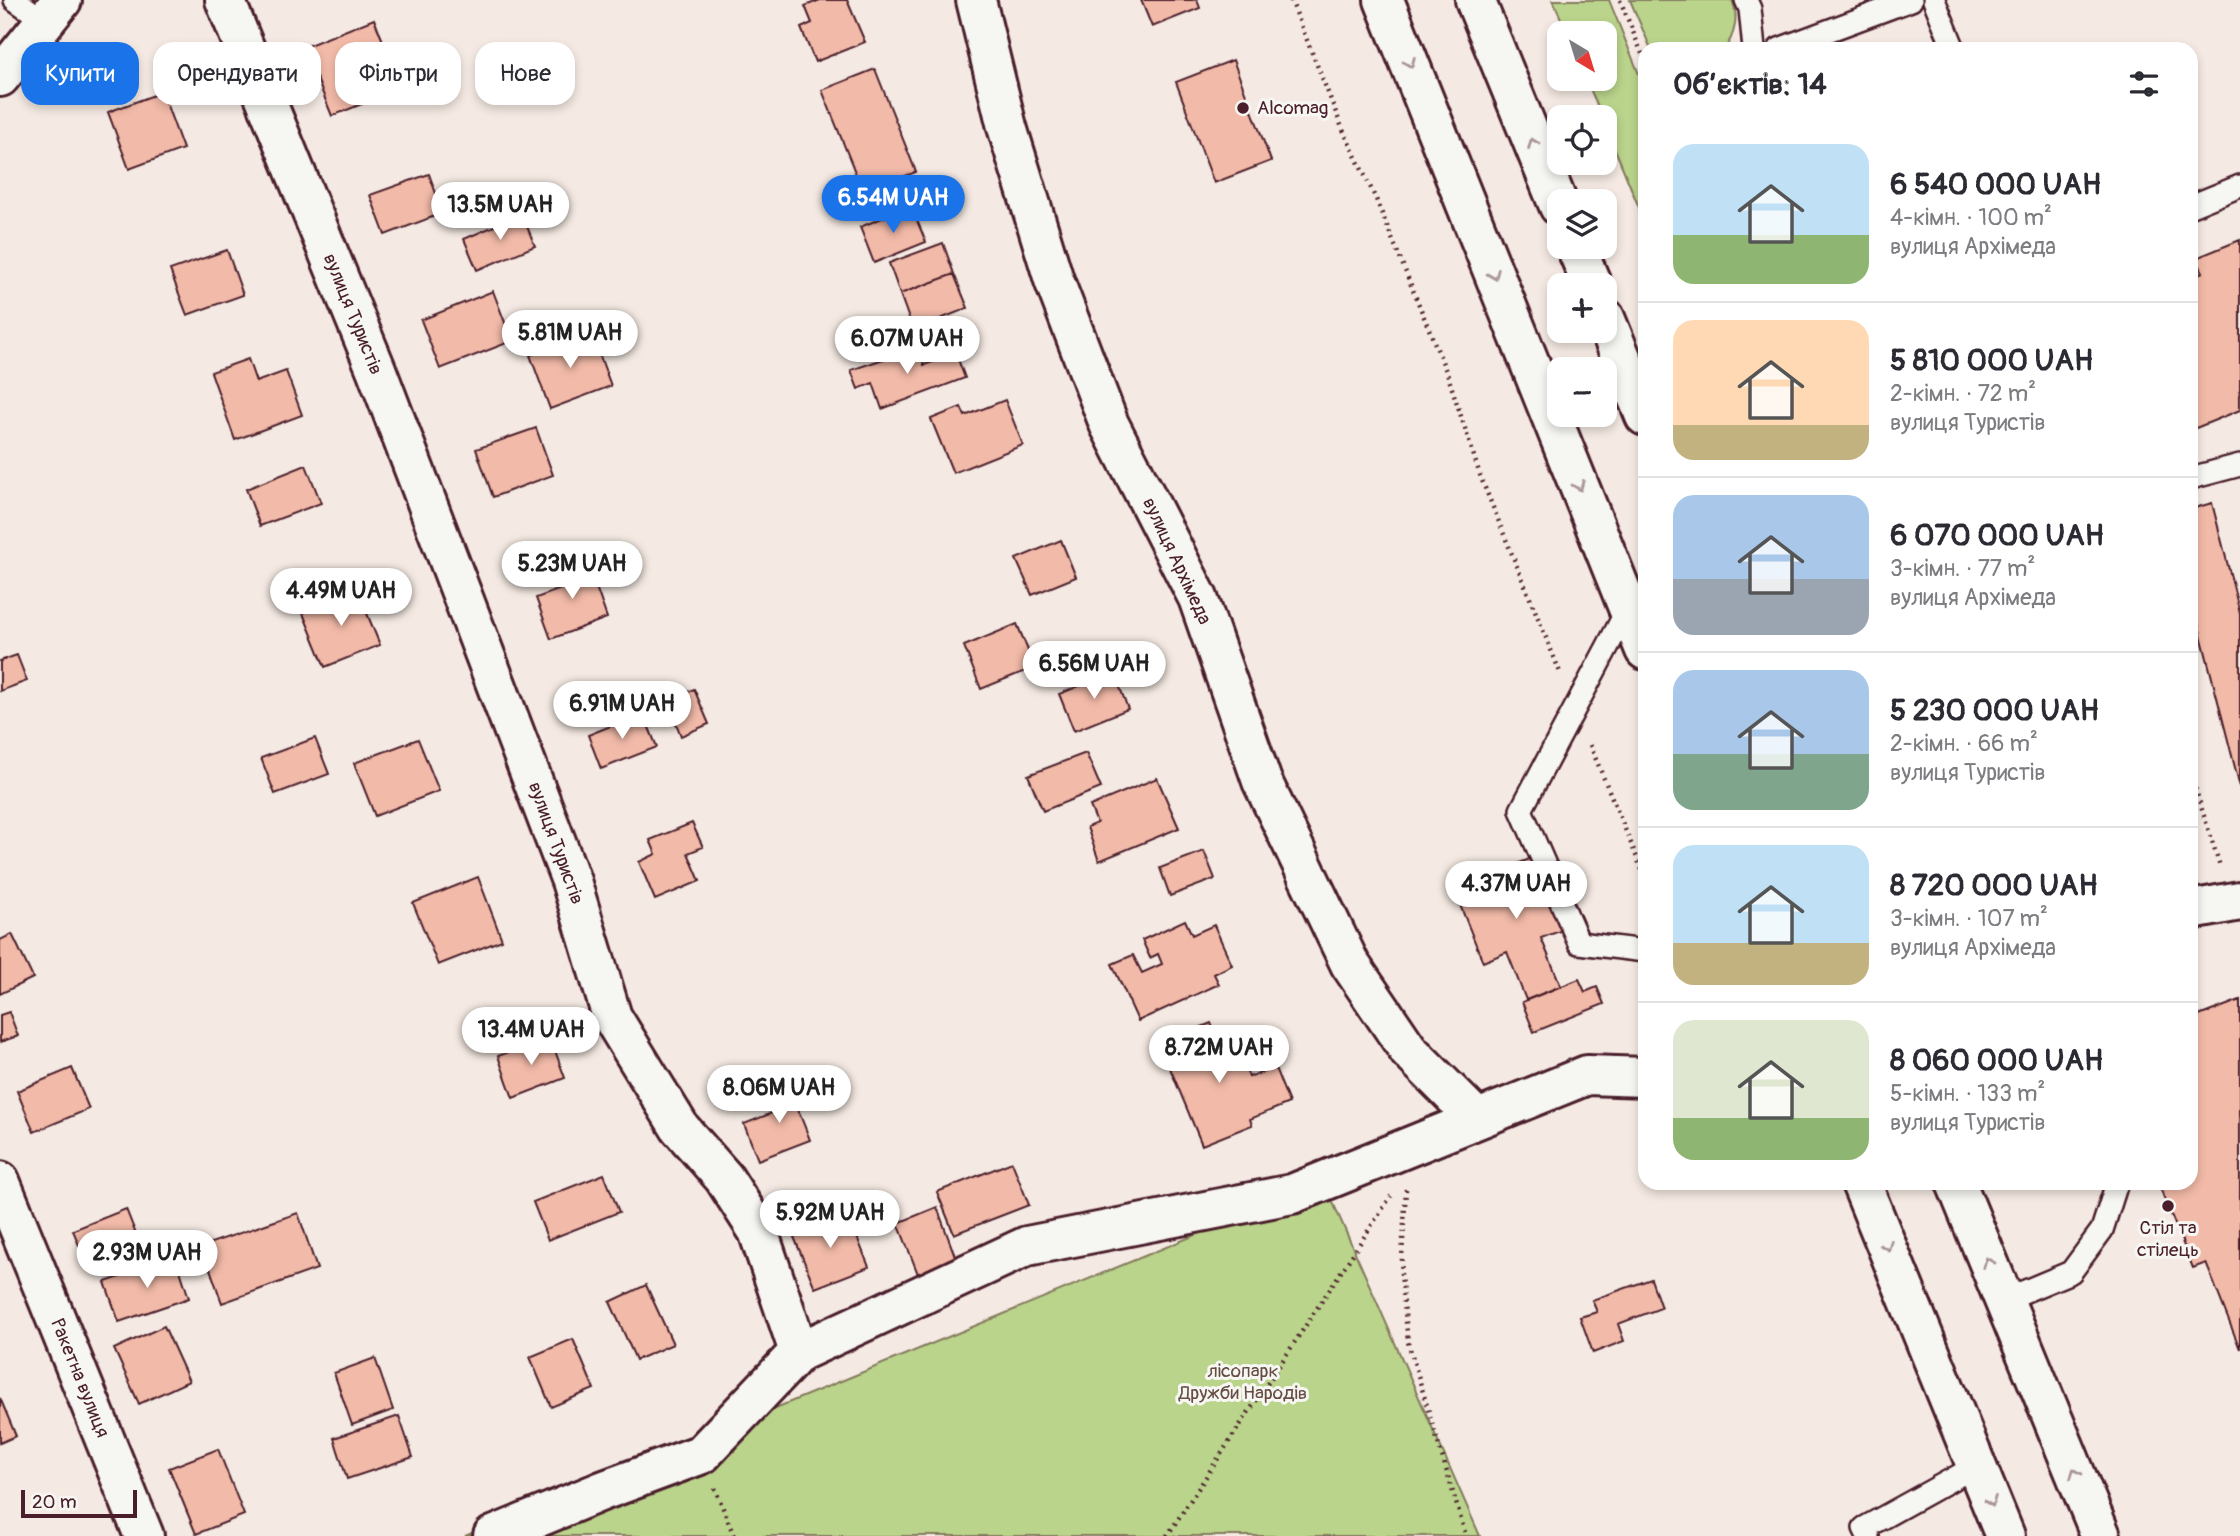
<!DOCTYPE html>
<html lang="uk">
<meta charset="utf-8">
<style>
body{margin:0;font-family:Pangolin,sans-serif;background:#f7f7f7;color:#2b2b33;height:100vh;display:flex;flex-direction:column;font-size:26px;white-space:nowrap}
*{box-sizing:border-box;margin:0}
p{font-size:23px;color:#7c7c81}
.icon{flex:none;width:38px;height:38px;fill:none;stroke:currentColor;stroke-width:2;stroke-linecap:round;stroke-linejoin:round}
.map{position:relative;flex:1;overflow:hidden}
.details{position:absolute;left:1638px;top:42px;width:560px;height:1148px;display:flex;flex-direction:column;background:#fff;border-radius:21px;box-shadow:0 4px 10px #0003}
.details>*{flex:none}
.top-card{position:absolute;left:21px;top:42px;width:665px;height:63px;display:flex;gap:14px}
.needle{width:46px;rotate:142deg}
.buttons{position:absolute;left:1547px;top:21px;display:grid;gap:14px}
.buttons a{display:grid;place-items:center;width:70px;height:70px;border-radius:14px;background:#fff;box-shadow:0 4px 10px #0003;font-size:35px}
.scale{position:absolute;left:21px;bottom:18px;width:116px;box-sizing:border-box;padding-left:7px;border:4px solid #4a1f2b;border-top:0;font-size:19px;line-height:24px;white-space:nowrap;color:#4a1f2b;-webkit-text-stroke:5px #f6f6f2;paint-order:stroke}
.price{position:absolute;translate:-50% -60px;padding:0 16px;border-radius:24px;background:#fff;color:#222;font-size:23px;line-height:46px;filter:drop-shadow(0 2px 4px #0008)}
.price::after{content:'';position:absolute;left:50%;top:42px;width:21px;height:16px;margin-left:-10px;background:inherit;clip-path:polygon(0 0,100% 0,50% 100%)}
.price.selected{background:#1a73e8;color:#fff}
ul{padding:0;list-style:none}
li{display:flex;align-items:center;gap:21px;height:175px;padding:0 35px}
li+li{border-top:2px solid #e1e1e2}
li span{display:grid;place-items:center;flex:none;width:196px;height:140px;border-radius:21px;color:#555}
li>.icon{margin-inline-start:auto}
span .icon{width:84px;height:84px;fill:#fffc;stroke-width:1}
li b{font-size:30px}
h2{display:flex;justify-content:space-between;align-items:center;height:84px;padding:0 35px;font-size:30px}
.pill{padding:0 24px;border-radius:21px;background:#fff;box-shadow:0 4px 10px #0003;font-size:24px;line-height:63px}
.pill.selected{background:#1a73e8;color:#fff}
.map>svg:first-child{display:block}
.green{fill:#bad48c;stroke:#827a5c;stroke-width:2}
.building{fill:#f2baa8;stroke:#4a1f2b;stroke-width:2}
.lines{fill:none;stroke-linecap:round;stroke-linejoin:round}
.lane-casing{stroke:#4a1f2b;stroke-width:26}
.street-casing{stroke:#4a1f2b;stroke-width:44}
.secondary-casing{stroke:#4a1f2b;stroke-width:44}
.primary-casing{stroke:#4a1f2b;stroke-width:44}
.path{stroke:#4a1f2b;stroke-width:4.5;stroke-dasharray:2 5;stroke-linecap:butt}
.lane{stroke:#f6f6f2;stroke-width:21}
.street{stroke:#f6f6f2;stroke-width:38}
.secondary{stroke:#f6f6f2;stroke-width:38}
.primary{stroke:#f6f6f2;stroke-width:38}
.oneway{stroke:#a99598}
.poi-dot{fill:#4a1f2b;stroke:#f6f6f2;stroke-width:2.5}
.labels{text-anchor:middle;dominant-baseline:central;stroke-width:6;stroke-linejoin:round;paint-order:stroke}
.poi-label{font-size:19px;fill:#4a1f2b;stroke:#f6f6f2;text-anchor:start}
.street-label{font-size:19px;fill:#4a1f2b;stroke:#f6f6f2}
.park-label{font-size:19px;fill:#664c43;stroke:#f6f6f2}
</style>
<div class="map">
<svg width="2240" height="1536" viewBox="0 0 2240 1536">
<rect width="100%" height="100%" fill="#f5eae3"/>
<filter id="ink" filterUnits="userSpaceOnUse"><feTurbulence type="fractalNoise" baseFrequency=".0143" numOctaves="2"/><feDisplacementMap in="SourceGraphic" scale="14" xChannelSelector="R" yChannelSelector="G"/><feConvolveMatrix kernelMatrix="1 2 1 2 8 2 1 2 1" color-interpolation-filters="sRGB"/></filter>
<g filter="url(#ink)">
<!-- green -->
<path class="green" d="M1553 0H1609L1645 89V222L1605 125V117H1602L1586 79H1605V33H1567Z
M1630 0H1732C1739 16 1735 36 1724 49H1651Z
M1324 1182 1480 1536H465Z"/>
<!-- building -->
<path class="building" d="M820 0H847L865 42 815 62 801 28 812 23 805 6Z
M1141 0H1197L1200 8 1152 27Z
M374 19 402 88 332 116 304 47Z
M1233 60 1271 161 1214 183 1176 82Z
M875 69 916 172 863 192 822 90Z
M162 92 183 149 129 169 108 112Z
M429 174 443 213 385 235 370 195Z
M911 206 926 242 874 263 860 227Z
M522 214 535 246 477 270 464 239Z
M2240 240V410L2191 430V277L2203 272 2196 258Z
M943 243 954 274 900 294 889 263Z
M227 250 243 295 187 315 170 270Z
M954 274 968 308 913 330 900 294Z
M493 291 512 341 440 369 421 320Z
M591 332 611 386 550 409 530 355Z
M918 347 924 365 956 354 965 378 882 409 873 383 858 389 851 370Z
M248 359 256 382 286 371 302 415 235 440 211 372Z
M1005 400 1023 445 953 473 931 419 961 407 965 416Z
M536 428 553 475 493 497 476 449Z
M306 465 321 503 260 526 246 489Z
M2212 503 2240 613V787L2191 596V509Z
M1061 540 1076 577 1032 595 1016 559Z
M586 559 607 618 551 639 536 598 561 589 554 571Z
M357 589 380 645 325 667 302 611Z
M1017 624 1035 667 981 689 964 646Z
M17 655 27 681 0 691V661Z
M1114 672 1128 709 1074 731 1059 694Z
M694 689 709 724 681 736 667 700Z
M643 713 657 747 601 769 588 735Z
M315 738 329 774 275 794 261 758Z
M418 739 439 791 375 816 354 763Z
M1086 753 1101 788 1043 811 1028 775Z
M1157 778 1179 828 1099 861 1087 827 1097 823 1090 806Z
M692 823 703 847 688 853 700 881 655 900 639 862 656 854 650 840Z
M1204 851 1215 879 1170 896 1160 868Z
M1539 855 1568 928 1541 938 1561 986 1526 1000 1507 952 1483 962 1454 890Z
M478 877 502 940 438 965 413 903Z
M1185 920 1192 935 1214 925 1232 965 1214 974 1219 984 1138 1021 1112 964 1133 955 1142 973 1162 964 1158 954 1150 958 1142 940Z
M12 934 33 978 0 994V940Z
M1579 979 1585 992 1597 987 1604 1004 1534 1032 1522 1002Z
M2240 1000V1349L2206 1263 2193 1268 2158 1183H2191V1019Z
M9 1012 18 1036 0 1042V1015Z
M1211 1023 1225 1058 1239 1052 1249 1077 1275 1068 1289 1103 1250 1119 1252 1125 1202 1145 1160 1044Z
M550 1037 565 1078 513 1098 498 1056Z
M72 1068 89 1109 34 1132 17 1091Z
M794 1084 802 1105 797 1107 810 1140 758 1160 744 1124 777 1111 770 1093Z
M1012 1162 1029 1205 954 1234 937 1192Z
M604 1174 619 1212 548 1240 533 1202Z
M937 1207 956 1259 918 1274 898 1223Z
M126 1209 141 1247 88 1268 73 1230Z
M298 1213 317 1269 222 1303 202 1246Z
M831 1216 834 1223 849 1217 869 1267 815 1288 792 1232Z
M176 1258 189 1298 119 1322 105 1282Z
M1651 1279 1661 1308 1618 1324 1624 1341 1593 1353 1580 1317 1597 1312 1592 1300Z
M646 1285 673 1344 636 1360 610 1302Z
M164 1326 189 1381 139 1404 114 1349Z
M573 1339 594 1389 551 1407 530 1357Z
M375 1358 393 1410 352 1425 334 1373Z
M0 1398 16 1436 0 1443Z
M399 1416 413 1457 347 1479 334 1438Z
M218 1449 244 1515 196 1534 169 1468Z"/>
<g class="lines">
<!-- lane casing -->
<g class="lane-casing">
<path id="lane" d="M15 0 45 21
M1746 0 1750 9 1754 49
M1934 0 1954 49
M1779 49 1911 0
M2191 206 2240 186
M2191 478 2240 465
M1628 608 1521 810 1579 943 1645 951
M2004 1300 2071 1272 2102 1230 2117 1183
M1868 1536 1864 1528 1976 1466"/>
</g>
<!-- street casing -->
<g class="street-casing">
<path id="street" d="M225 0 376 369 571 881 612 1017 680 1128 724 1178 758 1231 799 1352
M976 0 1007 127 1054 280 1109 424 1198 598 1262 781 1350 964 1409 1051 1477 1119
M2191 910 2240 901
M0 1181 144 1536
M493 1536 602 1491 702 1454 799 1352 1027 1246 1292 1194 1587 1075 1645 1077"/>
</g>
<!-- secondary casing -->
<g class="secondary-casing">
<path id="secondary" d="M0 77 62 0"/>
</g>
<!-- primary casing -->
<g class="primary-casing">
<path id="primary" d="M1384 0 1645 650
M1475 0 1559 206
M1576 247 1592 285
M1605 318 1645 416
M1861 1183 2005 1536
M1956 1183 2101 1536"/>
</g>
<!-- path -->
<path class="path" d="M1291 0 1343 130 1376 199 1448 376 1481 478 1560 672
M1620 0 1645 61
M1590 745 1645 877
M2191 775 2220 866
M1406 1189 1401 1274 1408 1342 1466 1536
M715 1488 734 1536
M1167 1536 1391 1196"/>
<!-- lane -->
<use href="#lane" class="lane"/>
<!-- street -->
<use href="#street" class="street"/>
<!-- secondary -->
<use href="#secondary" class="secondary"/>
<!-- primary -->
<use href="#primary" class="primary"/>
</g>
<!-- one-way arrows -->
<defs><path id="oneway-chevron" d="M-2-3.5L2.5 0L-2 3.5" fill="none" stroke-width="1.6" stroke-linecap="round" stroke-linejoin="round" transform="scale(1.75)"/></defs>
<g class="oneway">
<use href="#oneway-chevron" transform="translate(1410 63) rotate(68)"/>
<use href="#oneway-chevron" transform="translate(1533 143) rotate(-112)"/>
<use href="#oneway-chevron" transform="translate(1494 275) rotate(68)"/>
<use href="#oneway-chevron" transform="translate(1579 486) rotate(68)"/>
<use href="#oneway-chevron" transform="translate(1887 1246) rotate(68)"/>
<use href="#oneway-chevron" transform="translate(1988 1262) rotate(-112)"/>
<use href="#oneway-chevron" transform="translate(2075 1473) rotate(-112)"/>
<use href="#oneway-chevron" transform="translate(1991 1502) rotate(68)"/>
</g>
</g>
<!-- markers -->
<g class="poi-dot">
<circle cx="1243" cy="108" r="7"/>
<circle cx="2168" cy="1206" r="7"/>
</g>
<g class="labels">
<!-- poi labels -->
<g class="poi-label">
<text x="1257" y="108">Alcomag</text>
<text x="2168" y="1228" text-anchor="middle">Стіл та<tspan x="2168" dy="22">стілець</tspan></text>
</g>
<!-- street labels -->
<g class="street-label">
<text transform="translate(353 314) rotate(68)">вулиця Туристів</text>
<text transform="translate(1177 561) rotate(65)">вулиця Архімеда</text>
<text transform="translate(556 843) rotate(70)">вулиця Туристів</text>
<text transform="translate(80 1378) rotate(68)">Ракетна вулиця</text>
</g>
<!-- park labels -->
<g class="park-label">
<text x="1243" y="1371">лісопарк<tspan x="1243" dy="22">Дружби Народів</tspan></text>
</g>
</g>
</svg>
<div class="buttons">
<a><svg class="needle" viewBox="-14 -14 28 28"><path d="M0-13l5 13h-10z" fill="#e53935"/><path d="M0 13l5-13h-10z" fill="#7c7c81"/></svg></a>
<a><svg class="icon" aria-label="locate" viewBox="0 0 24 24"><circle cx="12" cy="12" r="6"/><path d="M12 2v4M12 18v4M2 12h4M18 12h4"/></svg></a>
<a><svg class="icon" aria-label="layers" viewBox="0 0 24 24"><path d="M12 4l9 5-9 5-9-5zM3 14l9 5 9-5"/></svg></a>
<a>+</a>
<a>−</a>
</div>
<div class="scale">20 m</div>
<b class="price selected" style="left:893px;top:235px">6.54M UAH</b>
<b class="price" style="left:500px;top:242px">13.5M UAH</b>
<b class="price" style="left:570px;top:370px">5.81M UAH</b>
<b class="price" style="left:907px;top:376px">6.07M UAH</b>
<b class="price" style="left:572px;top:601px">5.23M UAH</b>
<b class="price" style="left:341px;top:628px">4.49M UAH</b>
<b class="price" style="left:1094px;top:701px">6.56M UAH</b>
<b class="price" style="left:622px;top:741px">6.91M UAH</b>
<b class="price" style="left:1516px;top:921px">4.37M UAH</b>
<b class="price" style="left:531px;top:1067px">13.4M UAH</b>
<b class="price" style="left:1219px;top:1085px">8.72M UAH</b>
<b class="price" style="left:779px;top:1125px">8.06M UAH</b>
<b class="price" style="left:830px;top:1250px">5.92M UAH</b>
<b class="price" style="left:147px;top:1290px">2.93M UAH</b>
<div class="top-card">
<a class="pill selected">Купити</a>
<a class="pill">Орендувати</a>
<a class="pill">Фільтри</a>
<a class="pill">Нове</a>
</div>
<section class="details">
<h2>Об’єктів: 14<svg class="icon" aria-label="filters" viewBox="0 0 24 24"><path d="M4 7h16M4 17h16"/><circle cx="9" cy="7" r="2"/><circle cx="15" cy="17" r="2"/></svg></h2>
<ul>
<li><span style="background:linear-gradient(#bfe0f5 65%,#8fb573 0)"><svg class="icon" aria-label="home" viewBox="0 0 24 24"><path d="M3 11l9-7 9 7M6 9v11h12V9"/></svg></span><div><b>6 540 000 UAH</b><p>4-кімн. · 100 m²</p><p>вулиця Архімеда</p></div></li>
<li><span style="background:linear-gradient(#ffd9b3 75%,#c2b280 0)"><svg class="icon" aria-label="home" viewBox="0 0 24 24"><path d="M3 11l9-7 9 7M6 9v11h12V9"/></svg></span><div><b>5 810 000 UAH</b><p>2-кімн. · 72 m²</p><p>вулиця Туристів</p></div></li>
<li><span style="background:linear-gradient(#a9c7e8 60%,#9aa5b1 0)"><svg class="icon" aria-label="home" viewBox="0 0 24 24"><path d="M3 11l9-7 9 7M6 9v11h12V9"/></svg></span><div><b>6 070 000 UAH</b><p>3-кімн. · 77 m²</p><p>вулиця Архімеда</p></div></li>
<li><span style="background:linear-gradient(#a9c7e8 60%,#7fa58c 0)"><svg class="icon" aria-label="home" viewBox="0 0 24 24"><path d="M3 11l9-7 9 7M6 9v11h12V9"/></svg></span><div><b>5 230 000 UAH</b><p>2-кімн. · 66 m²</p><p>вулиця Туристів</p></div></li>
<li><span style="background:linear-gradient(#bfe0f5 70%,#c2b280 0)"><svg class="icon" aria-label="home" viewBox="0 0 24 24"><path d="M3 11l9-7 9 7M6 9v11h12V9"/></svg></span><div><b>8 720 000 UAH</b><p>3-кімн. · 107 m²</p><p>вулиця Архімеда</p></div></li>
<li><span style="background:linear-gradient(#dfe7d0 70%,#8fb573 0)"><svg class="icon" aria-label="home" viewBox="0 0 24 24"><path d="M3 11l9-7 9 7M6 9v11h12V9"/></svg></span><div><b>8 060 000 UAH</b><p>5-кімн. · 133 m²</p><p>вулиця Туристів</p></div></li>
</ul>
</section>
</div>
